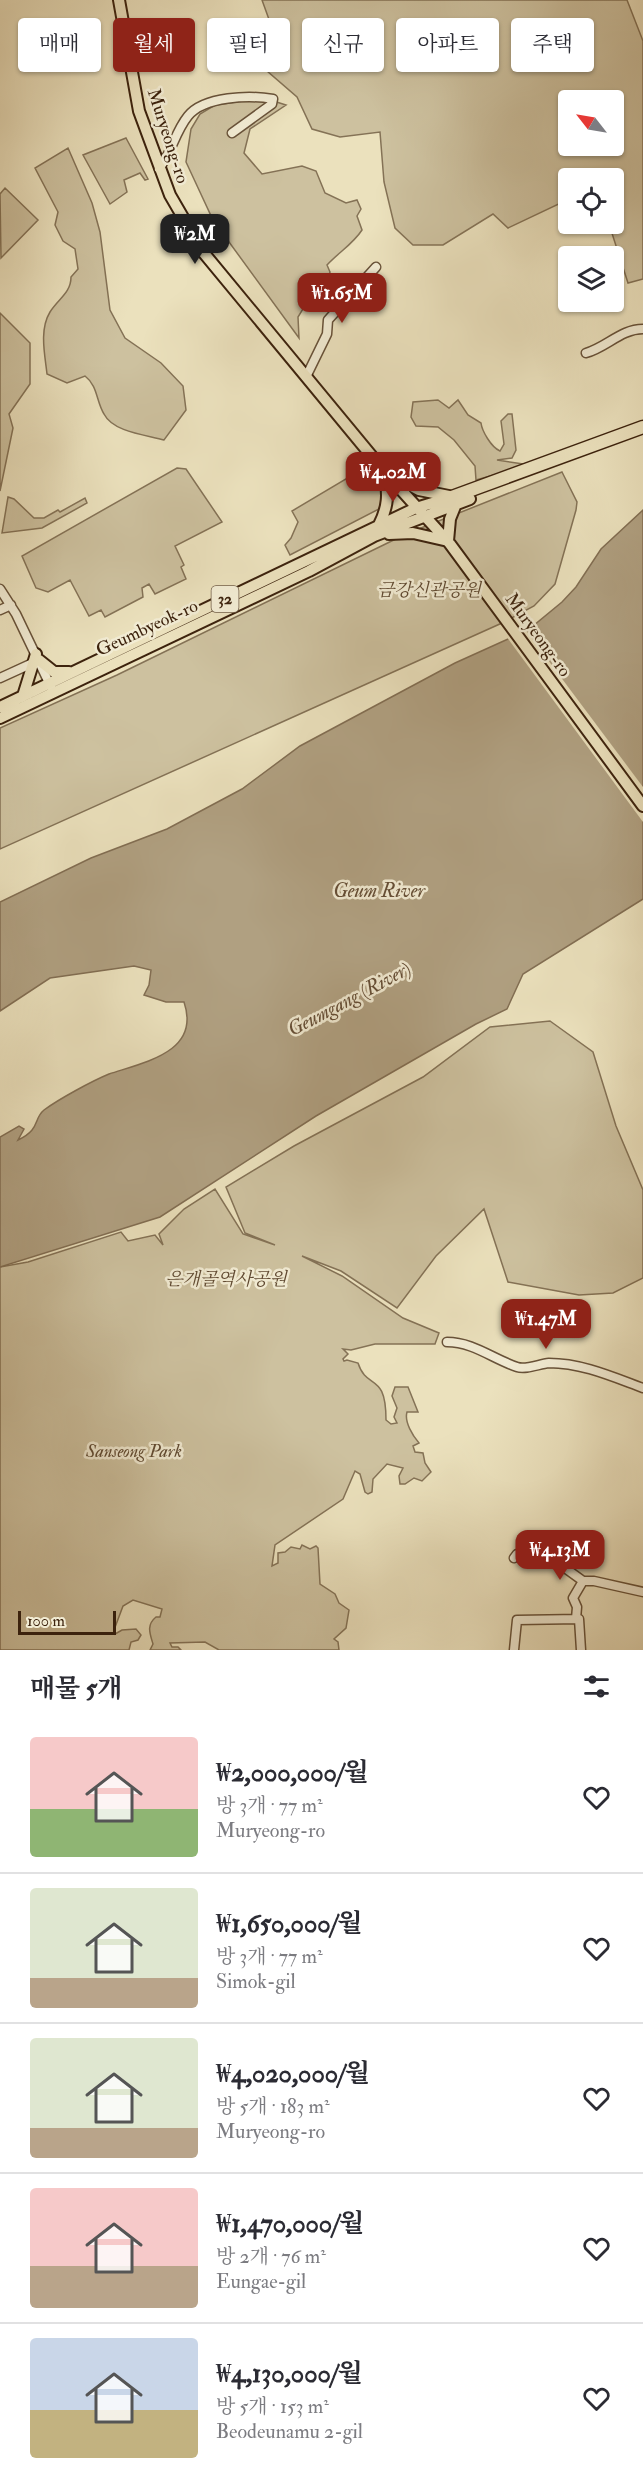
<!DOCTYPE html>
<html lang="ko">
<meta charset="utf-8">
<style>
body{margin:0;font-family:"IM FELL Double Pica","Noto Serif KR",serif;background:#f2f2f3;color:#2b2b33;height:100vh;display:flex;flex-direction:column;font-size:22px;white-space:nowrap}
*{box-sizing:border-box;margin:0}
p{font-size:20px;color:#7c7c81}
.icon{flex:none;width:33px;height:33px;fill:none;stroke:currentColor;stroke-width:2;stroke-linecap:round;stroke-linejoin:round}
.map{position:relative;height:1650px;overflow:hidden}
.sheet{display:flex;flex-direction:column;background:#fff;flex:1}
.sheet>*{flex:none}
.hud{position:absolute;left:18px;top:18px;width:608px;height:54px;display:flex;gap:12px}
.needle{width:39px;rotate:301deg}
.buttons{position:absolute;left:558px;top:90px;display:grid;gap:12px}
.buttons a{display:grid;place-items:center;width:66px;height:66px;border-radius:6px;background:#fff;box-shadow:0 2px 4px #0004;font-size:30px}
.scale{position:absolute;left:18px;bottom:15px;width:98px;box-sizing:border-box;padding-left:6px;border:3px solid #3c220d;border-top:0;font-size:16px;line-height:21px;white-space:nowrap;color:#3c220d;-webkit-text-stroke:4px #f2ecd4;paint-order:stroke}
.price{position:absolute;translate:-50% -51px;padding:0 14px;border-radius:12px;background:#8f2418;color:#fff;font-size:20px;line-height:39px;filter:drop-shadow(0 2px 3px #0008)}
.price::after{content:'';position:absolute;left:50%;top:36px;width:18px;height:14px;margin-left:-9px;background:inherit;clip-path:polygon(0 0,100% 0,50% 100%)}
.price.active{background:#222;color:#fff}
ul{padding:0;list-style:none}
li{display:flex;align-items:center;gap:18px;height:150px;padding:0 30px}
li+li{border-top:2px solid #e1e1e2}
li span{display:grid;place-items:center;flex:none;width:168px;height:120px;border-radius:6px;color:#555}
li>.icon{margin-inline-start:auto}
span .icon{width:72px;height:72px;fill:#fffc;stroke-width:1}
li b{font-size:26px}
h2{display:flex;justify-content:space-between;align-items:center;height:72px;padding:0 30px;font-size:26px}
.tag{padding:0 21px;border-radius:6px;background:#fff;box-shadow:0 2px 4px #0004;font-size:21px;line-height:54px}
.tag.active{background:#8f2418;color:#fff}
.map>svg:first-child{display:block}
.green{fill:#cdc19f;stroke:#847256;stroke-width:1.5;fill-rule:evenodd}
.water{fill:#b0a081;stroke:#826e53;stroke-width:1.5}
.pier{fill:#ebe1bd}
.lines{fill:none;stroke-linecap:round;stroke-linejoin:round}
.minor-casing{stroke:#685239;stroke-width:11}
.major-casing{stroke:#3c220d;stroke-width:14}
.highway-casing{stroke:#3c220d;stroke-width:15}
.minor{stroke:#f2ecd4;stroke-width:8}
.major{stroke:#ebe1bd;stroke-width:10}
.highway{stroke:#ebe1bd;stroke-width:12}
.labels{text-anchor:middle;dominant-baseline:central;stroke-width:5;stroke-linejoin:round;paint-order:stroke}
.shield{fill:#f2ecd4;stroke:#735f49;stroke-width:1.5}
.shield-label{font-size:16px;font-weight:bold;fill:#3c220d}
.street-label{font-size:18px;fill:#3c220d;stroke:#f2ecd4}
.park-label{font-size:18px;font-style:italic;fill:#604a32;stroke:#f2ecd4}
.water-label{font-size:20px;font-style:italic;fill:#654e36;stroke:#f2ecd4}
</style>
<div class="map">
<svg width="643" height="1650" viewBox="0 0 643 1650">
<rect width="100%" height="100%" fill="#ebe1bd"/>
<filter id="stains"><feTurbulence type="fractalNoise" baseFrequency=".00333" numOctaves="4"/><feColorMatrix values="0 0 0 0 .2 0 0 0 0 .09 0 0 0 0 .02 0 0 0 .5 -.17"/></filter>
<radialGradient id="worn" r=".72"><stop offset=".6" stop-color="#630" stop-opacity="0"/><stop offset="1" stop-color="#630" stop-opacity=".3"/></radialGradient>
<!-- green -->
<path class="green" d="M262 0H627L643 41V279L628 283 609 224H614V178H599L598 172 568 178V190L563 202 508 228 493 214 443 245H413L395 228 384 182 380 132 340 137 312 129 297 97 252 58 271 25ZM568 100H614V146H568Z
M264 98 286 105 250 129 244 153 262 174 302 166 316 171 325 193 346 203 357 200 361 209 357 216 362 230C353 244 339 252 327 265L330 272 326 286 305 290 300 299 303 309 298 317 299 338 213 220 186 162 191 129 200 114 215 105Z
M126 138 148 179 145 180 140 173 124 180 127 192 110 204 83 155Z
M68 148 92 203 100 232 110 310 125 338 161 363 183 386 186 410 164 440C146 435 113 432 104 414 96 401 98 386 85 376L67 383 47 374C45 355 39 330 50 312 58 299 71 293 71 277L78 269 75 249 63 241 55 225 58 212 35 168Z
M5 188 38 220 1 258 0 194Z
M0 313 30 343V384L9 414 13 428 0 491Z
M438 400 449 408 458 400 468 415 481 423C482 431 491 447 500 451L504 444 501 421 508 414H512L516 450 512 458 497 460 530 465 476 480 475 466 454 440 438 427 416 426 411 417 413 402Z
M364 462C376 479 388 489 379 509L290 555 285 545 291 538 298 522 292 511 346 479 357 464Z
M177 468 186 469 222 522 175 546 184 565 181 567 186 579 155 594 149 584 142 588 143 597 105 617 101 610 89 616 70 580 48 592 36 588 22 556Z
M562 472 577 502 576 510 555 584 534 606 502 623 0 849V728L117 675 406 534Z
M8 497 14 499 34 518H44L58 510 60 512 85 498 87 503 42 528 2 533Z
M550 1021 593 1052 616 1126 643 1190V1278L613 1293 579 1295 508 1282 484 1209 436 1256 397 1308 341 1271 302 1256 342 1276 403 1318 439 1333 435 1344H375L351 1350 343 1349 348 1354 343 1359 344 1361 347 1360 358 1363C367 1391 386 1371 386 1420L391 1424 397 1423 394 1417 397 1408 392 1396 395 1387H408L418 1412H407C404 1422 413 1436 419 1443L413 1446 415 1452 423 1453 425 1463 431 1472 422 1481 414 1478 405 1484H400L399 1476 403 1468 387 1464 373 1479 372 1492 368 1494 365 1492 360 1474 355 1471 343 1499 275 1545 272 1566 278 1563V1553L285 1552 291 1547 300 1549 302 1545 310 1549 316 1546 318 1548 320 1584 335 1594 339 1603 349 1610 346 1628 334 1639 338 1642 339 1650H219L205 1642 170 1643 172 1647H178L181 1650H150L153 1644C150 1634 146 1625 156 1617H160L162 1609 133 1600 123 1606 114 1630 115 1634 122 1630 136 1629 141 1635 138 1640 131 1642 129 1650H0V1267L28 1262 121 1232 128 1241 155 1235 163 1245 159 1234 184 1209 215 1189 243 1234 275 1245 245 1233 226 1187 294 1146 423 1077 490 1027Z"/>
<!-- water -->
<path class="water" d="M643 510V899L523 974 507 1009 476 1024 316 1116 160 1217 0 1267V1137L19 1126 24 1129 18 1140C41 1129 33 1119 44 1110 59 1099 92 1081 109 1074 145 1062 201 1052 184 1002H166L144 995 149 985 151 970 134 966 50 978 0 1011V902L91 858 167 829 242 789 300 746 455 663 528 630 562 602 576 587 601 549Z"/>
<!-- pier -->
<path class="pier" d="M524 628 643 787V822L506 636Z"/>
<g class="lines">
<!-- minor casing -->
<g class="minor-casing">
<path id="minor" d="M159 169C172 152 175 132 188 116 204 96 250 95 273 99L272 104 232 133
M586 353C607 347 621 329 643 329
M306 377 327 334 328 320 376 267
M0 589 16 614 51 687
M0 610 11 605
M0 678 35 662
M447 1342C473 1342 493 1359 517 1367 526 1370 539 1364 549 1363 582 1363 613 1377 643 1388
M514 1558 517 1554 547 1555 583 1581 573 1598 577 1607 576 1619
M583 1581H594L643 1592
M514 1650 517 1620 579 1619 581 1650"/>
</g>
<!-- major casing -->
<g class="major-casing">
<path id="major" d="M119 0 139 111 170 195 203 252 384 471 450 544 643 806
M391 475 419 490 449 496
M379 525C388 507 389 494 384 474
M389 534 413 533 448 541
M448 541 450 519 456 504
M39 660 54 672H69
M23 696 36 654
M0 707 416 508 452 497
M0 718 309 571 374 536 470 499"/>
</g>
<!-- highway casing -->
<g class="highway-casing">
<path id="highway" d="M452 497 643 427"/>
</g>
<!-- minor -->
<use href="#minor" class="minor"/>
<!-- major -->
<use href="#major" class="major"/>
<!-- highway -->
<use href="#highway" class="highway"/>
</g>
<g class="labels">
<!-- shield labels -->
<rect class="shield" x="211.5" y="586" width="27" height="26" rx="4.5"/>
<g class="shield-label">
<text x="225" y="599">32</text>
</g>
<!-- street labels -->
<g class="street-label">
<text transform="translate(168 136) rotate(72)">Muryeong-ro</text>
<text transform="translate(147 628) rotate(-25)">Geumbyeok-ro</text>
<text transform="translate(538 635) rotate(54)">Muryeong-ro</text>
</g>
<!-- park labels -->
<g class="park-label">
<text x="429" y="590">금강신관공원</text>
<text x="226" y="1279">은개골역사공원</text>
<text x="134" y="1451">Sanseong Park</text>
</g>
<!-- water labels -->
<g class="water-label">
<text x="379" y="890">Geum River</text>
<text transform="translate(349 999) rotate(-28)">Geumgang (River)</text>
</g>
</g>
<rect width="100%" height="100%" filter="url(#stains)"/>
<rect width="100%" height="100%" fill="url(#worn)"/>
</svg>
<div class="buttons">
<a><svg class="needle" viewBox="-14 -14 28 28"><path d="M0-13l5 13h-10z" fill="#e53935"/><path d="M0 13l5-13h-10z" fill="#7c7c81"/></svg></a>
<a><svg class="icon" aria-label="locate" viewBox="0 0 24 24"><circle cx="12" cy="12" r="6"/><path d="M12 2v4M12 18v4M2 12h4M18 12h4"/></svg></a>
<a><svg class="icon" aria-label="layers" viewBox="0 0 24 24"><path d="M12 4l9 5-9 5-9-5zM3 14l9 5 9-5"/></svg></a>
</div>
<div class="scale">100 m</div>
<b class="price active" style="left:195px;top:265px">₩2M</b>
<b class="price" style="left:342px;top:324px">₩1.65M</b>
<b class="price" style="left:393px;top:503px">₩4.02M</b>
<b class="price" style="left:546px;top:1350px">₩1.47M</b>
<b class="price" style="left:560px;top:1581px">₩4.13M</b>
<div class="hud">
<a class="tag">매매</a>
<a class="tag active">월세</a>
<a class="tag">필터</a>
<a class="tag">신규</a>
<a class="tag">아파트</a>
<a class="tag">주택</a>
</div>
</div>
<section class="sheet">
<h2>매물 5개<svg class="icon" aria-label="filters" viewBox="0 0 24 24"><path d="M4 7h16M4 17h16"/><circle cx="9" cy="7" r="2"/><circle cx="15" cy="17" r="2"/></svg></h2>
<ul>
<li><span style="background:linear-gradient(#f6c9c9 60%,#8fb573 0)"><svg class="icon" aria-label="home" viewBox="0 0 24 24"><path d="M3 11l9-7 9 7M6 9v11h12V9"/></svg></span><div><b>₩2,000,000/월</b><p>방 3개 · 77 m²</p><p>Muryeong-ro</p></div><svg class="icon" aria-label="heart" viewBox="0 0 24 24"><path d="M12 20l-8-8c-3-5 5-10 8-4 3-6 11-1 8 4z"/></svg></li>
<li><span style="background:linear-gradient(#dfe7d0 75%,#b9a48a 0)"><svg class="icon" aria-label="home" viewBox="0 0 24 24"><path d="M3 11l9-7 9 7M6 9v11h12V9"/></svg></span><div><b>₩1,650,000/월</b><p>방 3개 · 77 m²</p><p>Simok-gil</p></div><svg class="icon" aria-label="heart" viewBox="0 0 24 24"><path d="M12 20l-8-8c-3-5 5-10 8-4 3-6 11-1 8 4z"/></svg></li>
<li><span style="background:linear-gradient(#dfe7d0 75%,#b9a48a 0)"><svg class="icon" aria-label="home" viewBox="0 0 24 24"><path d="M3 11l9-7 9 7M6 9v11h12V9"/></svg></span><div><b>₩4,020,000/월</b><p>방 5개 · 183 m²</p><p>Muryeong-ro</p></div><svg class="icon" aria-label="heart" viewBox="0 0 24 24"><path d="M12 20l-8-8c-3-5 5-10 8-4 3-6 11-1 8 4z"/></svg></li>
<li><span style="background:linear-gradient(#f6c9c9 65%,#b9a48a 0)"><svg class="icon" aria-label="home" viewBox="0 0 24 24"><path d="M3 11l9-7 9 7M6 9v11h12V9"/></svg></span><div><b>₩1,470,000/월</b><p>방 2개 · 76 m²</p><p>Eungae-gil</p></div><svg class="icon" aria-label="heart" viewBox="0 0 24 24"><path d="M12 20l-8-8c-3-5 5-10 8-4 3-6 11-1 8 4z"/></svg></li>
<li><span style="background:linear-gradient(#c9d6e8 60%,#c2b280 0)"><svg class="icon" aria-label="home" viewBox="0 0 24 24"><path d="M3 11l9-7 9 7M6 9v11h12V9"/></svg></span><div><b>₩4,130,000/월</b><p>방 5개 · 153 m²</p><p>Beodeunamu 2-gil</p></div><svg class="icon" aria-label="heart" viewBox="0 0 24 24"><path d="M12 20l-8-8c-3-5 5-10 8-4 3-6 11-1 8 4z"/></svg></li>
</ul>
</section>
